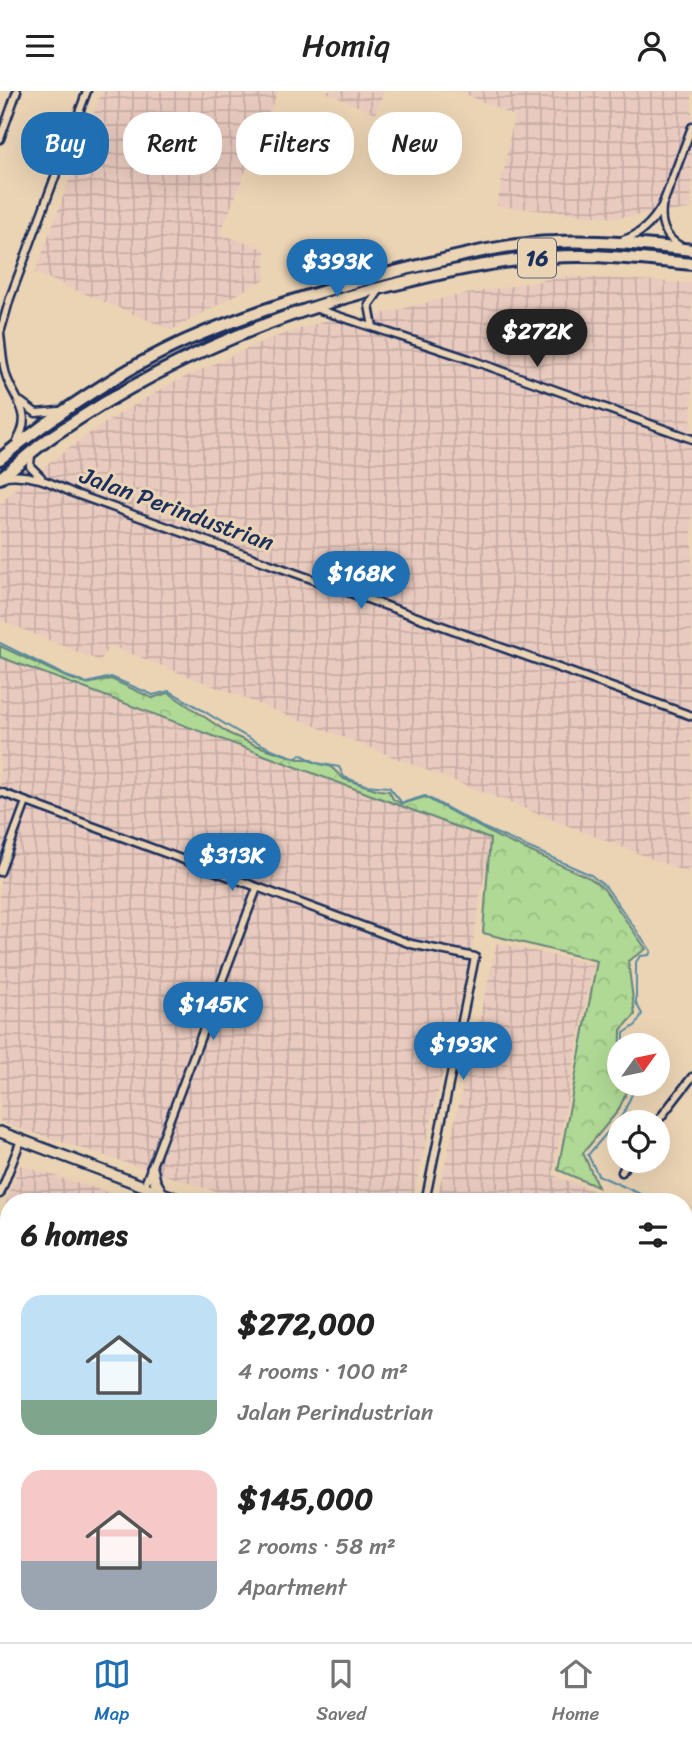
<!DOCTYPE html>
<meta charset="utf-8">
<style>
body{margin:0;font-family:Sriracha,sans-serif;background:#f6f6f6;color:#222;height:100vh;display:flex;flex-direction:column;font-size:26px;white-space:nowrap}
*{box-sizing:border-box;margin:0}
p{font-size:23px;color:#767676}
.icon{flex:none;width:38px;height:38px;fill:none;stroke:currentColor;stroke-width:2;stroke-linecap:round;stroke-linejoin:round}
.map{position:relative;flex:1;overflow:hidden}
.drawer{position:absolute;left:0px;top:1102px;width:693px;height:450px;display:flex;flex-direction:column;background:#fff;border-radius:28px 28px 0 0;box-shadow:0 7px 28px #0002}
.drawer>*{flex:none}
.hud{position:absolute;left:21px;top:21px;width:651px;height:63px;display:flex;gap:14px}
.needle{width:46px;rotate:57deg}
.buttons{position:absolute;left:607px;top:942px;display:grid;gap:14px}
.buttons a{display:grid;place-items:center;width:63px;height:63px;border-radius:50%;background:#fff;box-shadow:0 7px 28px #0002;font-size:35px}
.price{position:absolute;translate:-50% -60px;padding:0 16px;border-radius:24px;background:#1f6fb2;color:#fff;font-size:23px;line-height:46px;filter:drop-shadow(0 2px 4px #0008)}
.price::after{content:'';position:absolute;left:50%;top:42px;width:21px;height:16px;margin-left:-10px;background:inherit;clip-path:polygon(0 0,100% 0,50% 100%)}
.price.on{background:#222;color:#fff}
ul{padding:0;list-style:none}
li{display:flex;align-items:center;gap:21px;height:175px;padding:0 21px}
li span{display:grid;place-items:center;flex:none;width:196px;height:140px;border-radius:21px;color:#555}
li>.icon{margin-inline-start:auto}
span .icon{width:84px;height:84px;fill:#fffc;stroke-width:1}
li b{font-size:30px}
h2{display:flex;justify-content:space-between;align-items:center;height:84px;padding:0 21px;font-size:30px}
.tag{padding:0 24px;border-radius:28px;background:#fff;box-shadow:0 7px 28px #0002;font-size:24px;line-height:63px}
.tag.on{background:#1f6fb2;color:#fff}
header{display:flex;justify-content:space-between;align-items:center;height:91px;padding:0 21px;background:#fff;font-size:32px;font-weight:600}
.tab-bar{display:flex;justify-content:space-around;align-items:center;height:98px;border-top:2px solid #e0e0e0;background:#fff;font-size:19px;color:#767676}
.tab-bar a{display:grid;justify-items:center;gap:4px}
.tab-bar .on{color:#1f6fb2}
.map>svg:first-child{display:block}
.industrial{fill:url(#industrial-grid)}
.forest{fill:url(#forest-crowns);stroke:#66847a;stroke-width:2}
.lines{fill:none;stroke-linecap:round;stroke-linejoin:round}
.stream{stroke:#548ca5;stroke-width:2}
.street-casing{stroke:#1b2f5e;stroke-width:11}
.secondary-casing{stroke:#1b2f5e;stroke-width:14}
.highway-casing{stroke:#1b2f5e;stroke-width:16}
.street{stroke:#ebd4b4;stroke-width:6}
.secondary{stroke:#ebd4b4;stroke-width:9}
.highway{stroke:#ebd4b4;stroke-width:10}
.labels{text-anchor:middle;dominant-baseline:central;stroke-width:6;stroke-linejoin:round;paint-order:stroke}
.shield{fill:#ebd4b4;stroke:#596078;stroke-width:2}
.shield-label{font-size:23px;font-weight:bold;fill:#1b2f5e}
.street-label{font-size:24px;fill:#1b2f5e;stroke:#ebd4b4}
</style>
<header><svg class="icon" aria-label="menu" viewBox="0 0 24 24"><path d="M4 6h16M4 12h16M4 18h16"/></svg>Homiq<svg class="icon" aria-label="person" viewBox="0 0 24 24"><circle cx="12" cy="8" r="4"/><path d="M4 21q1-7 8-7t8 7"/></svg></header>
<div class="map">
<svg width="692" height="1551" viewBox="0 0 692 1551">
<defs>
<pattern id="industrial-grid" width="8" height="8" patternUnits="userSpaceOnUse" patternTransform="scale(1.75)"><rect width="8" height="8" fill="#e9cabe"/><path d="M0 4h8M4 0v8" fill="none" stroke="#c7aea6"/></pattern>
<pattern id="forest-crowns" width="20" height="18" patternUnits="userSpaceOnUse" patternTransform="scale(1.75)"><rect width="20" height="18" fill="#b0d995"/><path d="M2 6a3 3 0 1 1 6 0M12 15a3 3 0 1 1 6 0" fill="none" stroke="#97bb83"/></pattern>
</defs>
<rect width="100%" height="100%" fill="#ebd4b4"/>
<filter id="ink" filterUnits="userSpaceOnUse"><feTurbulence type="fractalNoise" baseFrequency=".0143" numOctaves="2"/><feDisplacementMap in="SourceGraphic" scale="14" xChannelSelector="R" yChannelSelector="G"/><feConvolveMatrix kernelMatrix="1 2 1 2 8 2 1 2 1" color-interpolation-filters="sRGB"/></filter>
<g filter="url(#ink)">
<!-- industrial -->
<path class="industrial" d="M102 0H278L220 143 265 158V188L172 239 35 182Z
M324 0H384L375 23Z
M459 0H692V118L616 127 497 115 514 25Z
M567 185 692 192V770L688 782 109 554 100 570 0 529V414L18 394 100 335 166 295 266 249 330 228H363L444 207Z
M0 566 490 748 472 857 412 1111H248L0 1031Z
M497 852 593 873 553 1084 622 1111H436Z
M19 1074 140 1111H9V1271L0 1268V1130Z
M684 1135 692 1138V1543L684 1540Z
M327 1544H679L692 1548V1551H324Z"/>
<!-- forest -->
<path class="forest" d="M0 555 66 586 86 593 111 588 152 607 169 602 230 643 255 654 298 668C309 666 318 675 330 675L344 688 379 699 389 700 393 708 402 713 425 706 498 746 590 787 604 798 646 858 628 870 635 924 621 939 620 992H631L618 1020 583 1062 598 1096 558 1079 597 870 483 842 490 748 0 566Z
M460 1544H527L524 1551H457Z"/>
<g class="lines">
<!-- stream -->
<path class="stream" d="M0 552 66 585 87 592 111 586 153 604 169 600C213 623 248 653 297 667L300 663 317 672 339 676 344 686 365 694 389 696 402 712 425 705 482 736 591 784 606 796 651 860 649 864 640 865 636 871V912L642 923 636 934 624 942V954
M637 992 623 1023 588 1064 598 1084 658 1111
M684 1121 692 1124"/>
<!-- street casing -->
<g class="street-casing">
<path id="street" d="M0 48 17 0
M662 117C660 133 666 147 680 155
M623 149C641 144 653 131 662 115L692 36
M317 218 463 266 692 348
M373 236 369 214 381 197
M0 242 10 207 87 0
M0 243C2 257 2 273 7 287 17 313 33 322 17 350
M21 311 36 322 59 320
M31 363 30 375 41 386
M5 385C31 382 50 391 73 402L692 625
M0 701 411 853 475 866 425 1111
M0 781 26 711
M657 1031 692 986
M622 1081 628 1069
M144 1096 257 797
M0 1103 21 1049
M0 1464 4 1465
M684 1479 692 1482
M353 1544 373 1551"/>
</g>
<!-- secondary casing -->
<g class="secondary-casing">
<path id="secondary" d="M0 1041 186 1111
M152 1077 155 1090 162 1102
M308 1551 311 1544
M321 1551 324 1544"/>
</g>
<!-- highway casing -->
<g class="highway-casing">
<path id="highway" d="M0 368C51 326 126 276 187 249 260 217 336 195 414 176 460 165 507 152 555 151 601 149 646 154 692 159
M0 387C18 373 35 357 54 344 163 270 284 218 413 189 458 178 502 169 549 166 597 163 644 168 692 173"/>
</g>
<!-- street -->
<use href="#street" class="street"/>
<!-- secondary -->
<use href="#secondary" class="secondary"/>
<!-- highway -->
<use href="#highway" class="highway"/>
</g>
</g>
<g class="labels">
<!-- shield labels -->
<rect class="shield" x="518" y="147.5" width="38" height="39" rx="5"/>
<g class="shield-label">
<text x="537" y="167">16</text>
</g>
<!-- street labels -->
<g class="street-label">
<text transform="translate(177 418) rotate(20)">Jalan Perindustrian</text>
</g>
</g>
</svg>
<div class="buttons">
<a><svg class="needle" viewBox="-14 -14 28 28"><path d="M0-13l5 13h-10z" fill="#e53935"/><path d="M0 13l5-13h-10z" fill="#767676"/></svg></a>
<a><svg class="icon" aria-label="locate" viewBox="0 0 24 24"><circle cx="12" cy="12" r="6"/><path d="M12 2v4M12 18v4M2 12h4M18 12h4"/></svg></a>
</div>
<b class="price" style="left:337px;top:208px">$393K</b>
<b class="price on" style="left:537px;top:278px">$272K</b>
<b class="price" style="left:361px;top:520px">$168K</b>
<b class="price" style="left:232px;top:802px">$313K</b>
<b class="price" style="left:213px;top:951px">$145K</b>
<b class="price" style="left:463px;top:991px">$193K</b>
<div class="hud">
<a class="tag on">Buy</a>
<a class="tag">Rent</a>
<a class="tag">Filters</a>
<a class="tag">New</a>
</div>
<section class="drawer">
<h2>6 homes<svg class="icon" aria-label="filters" viewBox="0 0 24 24"><path d="M4 7h16M4 17h16"/><circle cx="9" cy="7" r="2"/><circle cx="15" cy="17" r="2"/></svg></h2>
<ul>
<li><span style="background:linear-gradient(#bfe0f5 75%,#7fa58c 0)"><svg class="icon" aria-label="home" viewBox="0 0 24 24"><path d="M3 11l9-7 9 7M6 9v11h12V9"/></svg></span><div><b>$272,000</b><p>4 rooms · 100 m²</p><p>Jalan Perindustrian</p></div></li>
<li><span style="background:linear-gradient(#f6c9c9 65%,#9aa5b1 0)"><svg class="icon" aria-label="home" viewBox="0 0 24 24"><path d="M3 11l9-7 9 7M6 9v11h12V9"/></svg></span><div><b>$145,000</b><p>2 rooms · 58 m²</p><p>Apartment</p></div></li>
</ul>
</section>
</div>
<nav class="tab-bar">
<a class="on"><svg class="icon" aria-label="map" viewBox="0 0 24 24"><path d="M3 6l6-2 6 2 6-2v14l-6 2-6-2-6 2zM9 4v14M15 6v14"/></svg>Map</a>
<a><svg class="icon" aria-label="saved" viewBox="0 0 24 24"><path d="M7 4h10v16l-5-4-5 4z"/></svg>Saved</a>
<a><svg class="icon" aria-label="home" viewBox="0 0 24 24"><path d="M3 11l9-7 9 7M6 9v11h12V9"/></svg>Home</a>
</nav>
